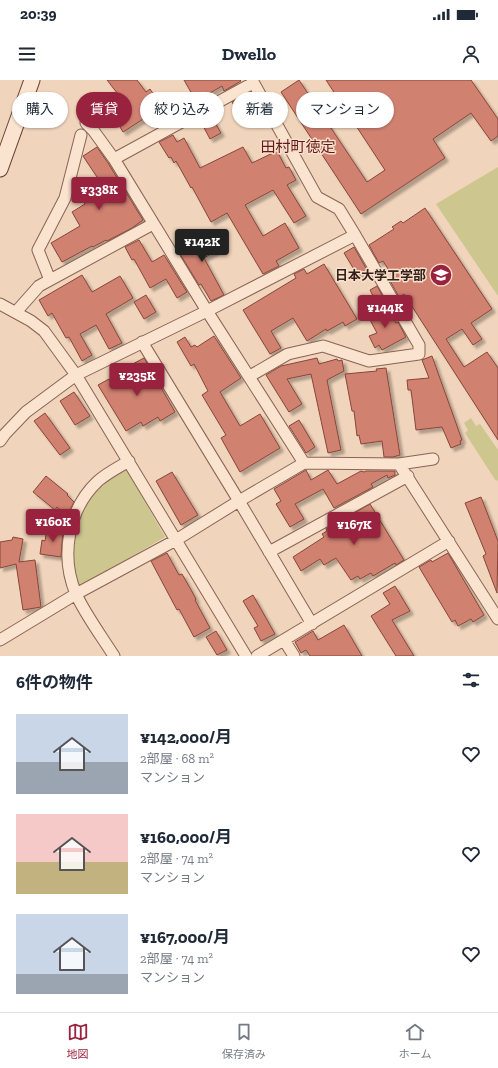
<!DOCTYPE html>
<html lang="ja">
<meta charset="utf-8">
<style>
body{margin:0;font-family:"Zilla Slab","Noto Sans JP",serif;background:#f2f2f3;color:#1f2937;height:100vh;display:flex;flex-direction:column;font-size:15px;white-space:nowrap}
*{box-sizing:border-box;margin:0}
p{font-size:13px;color:#747a83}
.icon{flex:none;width:22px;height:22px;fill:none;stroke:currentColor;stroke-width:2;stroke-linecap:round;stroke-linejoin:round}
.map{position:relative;height:576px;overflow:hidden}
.sheet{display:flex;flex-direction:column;background:#fff;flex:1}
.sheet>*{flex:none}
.hud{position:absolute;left:12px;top:12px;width:474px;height:36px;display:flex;gap:8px}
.price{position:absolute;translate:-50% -34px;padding:0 9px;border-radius:4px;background:#99223f;color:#fff;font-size:13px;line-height:26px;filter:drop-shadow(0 1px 2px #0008)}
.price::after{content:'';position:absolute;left:50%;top:24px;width:12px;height:9px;margin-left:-6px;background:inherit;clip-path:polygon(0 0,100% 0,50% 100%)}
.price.on{background:#222;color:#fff}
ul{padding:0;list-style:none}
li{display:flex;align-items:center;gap:12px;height:100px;padding:0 16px}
li span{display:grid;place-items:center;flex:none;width:112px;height:80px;border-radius:0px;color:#555}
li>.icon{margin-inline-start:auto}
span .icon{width:48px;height:48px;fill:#fffc;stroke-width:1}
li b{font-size:17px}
h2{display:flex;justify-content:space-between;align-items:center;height:48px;padding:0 16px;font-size:17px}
.pill{padding:0 14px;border-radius:18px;background:#fff;box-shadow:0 1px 3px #0004;font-size:14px;line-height:36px}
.pill.on{background:#99223f;color:#fff}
.status{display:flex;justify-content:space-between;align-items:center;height:28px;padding:0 20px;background:#fff;direction:ltr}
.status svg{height:11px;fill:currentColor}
header{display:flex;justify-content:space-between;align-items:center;height:52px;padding:0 16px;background:#fff;font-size:18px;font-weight:800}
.tab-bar{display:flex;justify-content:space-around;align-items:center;height:56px;border-top:1px solid #e0e1e3;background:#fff;font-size:11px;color:#747a83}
.tab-bar a{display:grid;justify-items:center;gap:2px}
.tab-bar .on{color:#99223f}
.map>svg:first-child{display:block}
.green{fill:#cec68f}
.building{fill:#d0816f;stroke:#884639;filter:url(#shadow)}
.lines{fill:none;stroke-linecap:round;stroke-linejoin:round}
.street-casing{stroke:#886455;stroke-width:13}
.secondary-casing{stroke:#694538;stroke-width:17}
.street{stroke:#fae3cf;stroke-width:11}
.secondary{stroke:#fae3cf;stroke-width:15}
.labels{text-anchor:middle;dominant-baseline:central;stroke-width:3;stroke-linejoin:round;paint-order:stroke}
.poi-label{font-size:13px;font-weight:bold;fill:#36211a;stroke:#f7e0cb;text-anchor:end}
.quarter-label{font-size:15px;fill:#65181a;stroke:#f7e0cb}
</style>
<div class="status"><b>20:39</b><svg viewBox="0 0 49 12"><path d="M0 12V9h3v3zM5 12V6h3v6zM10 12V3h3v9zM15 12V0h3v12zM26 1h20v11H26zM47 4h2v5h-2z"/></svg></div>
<header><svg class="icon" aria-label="menu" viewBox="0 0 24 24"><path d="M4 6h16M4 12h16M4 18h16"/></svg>Dwello<svg class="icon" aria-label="person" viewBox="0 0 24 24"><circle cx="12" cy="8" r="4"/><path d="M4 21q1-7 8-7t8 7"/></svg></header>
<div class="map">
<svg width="498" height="576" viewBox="0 0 498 576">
<defs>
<filter id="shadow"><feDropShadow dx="3.5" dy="3.5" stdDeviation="1" flood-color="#0004"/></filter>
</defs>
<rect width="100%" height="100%" fill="#f0d4bb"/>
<!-- green -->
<path class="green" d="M498 87V216L436 124Z
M471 338 476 346 480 344 498 370V400L496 401 465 353 468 350 464 343Z
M127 390 165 457 79 507 73 486 74 455 78 439 87 418 106 400Z"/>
<!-- building -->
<path class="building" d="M107 0H137L146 12 150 9 165 31 151 41 148 36 123 52 111 32 125 23Z
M184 0H240L241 1 224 11 222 6 196 21Z
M299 0 367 102 385 90 326 0H471L498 39V56L491 61 471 33 433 59 445 78 361 134 281 12Z
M249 13 259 32 243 41 232 22Z
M210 34 221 53 210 59 200 40Z
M173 55 177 62 184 58 200 88 243 67 252 83 277 71 286 88 289 87 296 100 287 105 306 136 294 143 273 110 245 125 263 156 285 143 299 168 276 181 279 186 263 194 227 133 211 142 192 107 191 108 176 81 174 83 171 77 169 78 159 62Z
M97 67 108 83 143 140 132 148 107 161 106 160 93 167 92 166 62 182 51 163 80 146 72 132 85 124 77 112 99 100 83 76Z
M425 128 492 229 471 243 482 259 473 265 462 249 446 259 464 287 487 272 498 288V360L404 214 399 217 389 199 393 197 383 181 379 183 369 165 394 149 392 147 401 141 403 143Z
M211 150 221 168 204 178 224 215 211 221 201 204 199 205 177 169Z
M139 160 152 182 164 175 187 212 177 218 166 199 150 208 134 179 132 180 125 167Z
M354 167 367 190 358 196 344 173Z
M324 184 357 239 345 246 343 242 327 251 326 249 307 261 293 238 271 251 281 268 270 274 243 230 296 198 294 194 304 189 307 194Z
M82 195 92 212 120 196 133 218 106 234 122 263 109 269 96 245 80 254 92 275 82 281 69 257 66 258 52 233 48 236 39 220Z
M377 206 387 224 379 228 370 210Z
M146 215 156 232 144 239 134 222Z
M387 227 396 243 398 242 406 257 382 270 379 265 375 268 369 256 377 253 368 236Z
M214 256 241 298 220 312 240 346 260 334 280 368 240 392 221 358 226 355 202 315 208 311 194 284 191 286 177 262 185 257 191 267 195 265 197 267Z
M432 276 462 360 460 361 461 364 451 368 442 347 416 350 411 310H408L407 300 429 298 422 280Z
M144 278 175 332 160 341 158 337 143 346 141 342 126 351 98 305 109 299 113 305 133 294 129 286Z
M317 278 319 284 337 279 338 281 342 280 344 291 327 300 341 370 328 373 311 294 287 299 302 324 289 332 266 295 281 286Z
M386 288 400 375 393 377H384L382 361 361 364 359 355 357 356 354 331H352L345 294 377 291 376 289Z
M74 312 90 336 75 345 60 321Z
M45 333 70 368 60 375 34 341Z
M299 340 315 367 306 373 289 346Z
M306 390 311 400 328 390 337 404 361 391 364 392 366 391H395V395L388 398 387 395 371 404 373 407 334 428 323 409 295 424 304 439 290 447 276 424 281 421 274 409Z
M172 392 198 435 181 445 156 401Z
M46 396 68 414 67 415 74 422 67 436 57 427 55 430 33 412Z
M481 417 498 461 497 513 483 476 486 474 465 423Z
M370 424 404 480 396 485 395 483 373 496 371 493 360 499 358 496 351 500 336 478 324 485 320 479 301 491 293 477 324 457 322 454 327 451 326 449Z
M47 448 63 450 61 477 40 474 42 460 45 461Z
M13 457 23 459 19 482 35 480 41 527 23 530 16 484 0 488V462L12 460Z
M167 473 179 495 182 494 190 508 196 519 195 520 210 548 194 557 179 529 177 530 151 481Z
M448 473 484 535 473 542 471 539 458 546 455 540 452 542 419 487 431 480 432 482Z
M395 506 410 531 392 540 414 576H396L371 536 390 524 383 513Z
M253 515 275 554 261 561 254 548 258 546 243 521Z
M344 545 362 576H310L306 570 301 573 295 562 313 551 318 560Z
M216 551 227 570 217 575 206 557Z"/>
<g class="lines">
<!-- street casing -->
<g class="street-casing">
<path id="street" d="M86 43 93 50 114 79 207 231 304 383 399 384 498 539
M114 79 253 3
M50 200 38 170 65 118 81 55
M0 224 31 241 44 251 76 295 246 576
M16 232 39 206 153 144
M142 262 239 421 312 544
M250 296 288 274 323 266 369 281 419 274V265L355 155
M0 361 5 354 26 332 76 295 207 231 355 155 339 129 317 117 252 0
M399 384 433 379
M269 472 408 396
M0 560 76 514 176 460 239 421 304 383
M284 560 294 576
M114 576C102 557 85 534 76 514 60 476 68 429 98 401 107 393 119 387 129 381
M257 576 449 461"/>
</g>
<!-- secondary casing -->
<g class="secondary-casing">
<path id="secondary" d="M0 89 32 0"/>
</g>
<!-- street -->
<use href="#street" class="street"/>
<!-- secondary -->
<use href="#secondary" class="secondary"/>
</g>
<!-- icons -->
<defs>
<g id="university-disc" transform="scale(1.15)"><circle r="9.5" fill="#99223f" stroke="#f7e0cb"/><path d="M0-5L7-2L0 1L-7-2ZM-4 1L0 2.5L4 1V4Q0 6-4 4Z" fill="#fff"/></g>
</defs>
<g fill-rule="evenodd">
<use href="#university-disc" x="441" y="195"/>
</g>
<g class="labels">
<!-- poi labels -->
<g class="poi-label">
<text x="426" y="195">日本大学工学部</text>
</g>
<!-- quarter labels -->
<g class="quarter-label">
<text x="298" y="67">田村町徳定</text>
</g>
</g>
</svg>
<b class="price" style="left:99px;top:131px">¥338K</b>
<b class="price on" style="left:202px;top:183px">¥142K</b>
<b class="price" style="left:385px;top:249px">¥144K</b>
<b class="price" style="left:137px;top:317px">¥235K</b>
<b class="price" style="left:53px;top:463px">¥160K</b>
<b class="price" style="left:354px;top:466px">¥167K</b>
<div class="hud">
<a class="pill">購入</a>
<a class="pill on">賃貸</a>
<a class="pill">絞り込み</a>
<a class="pill">新着</a>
<a class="pill">マンション</a>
</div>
</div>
<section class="sheet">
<h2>6件の物件<svg class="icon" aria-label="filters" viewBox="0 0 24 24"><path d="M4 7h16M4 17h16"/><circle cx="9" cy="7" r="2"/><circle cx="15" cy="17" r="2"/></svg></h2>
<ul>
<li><span style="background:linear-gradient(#c9d6e8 60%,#9aa5b1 0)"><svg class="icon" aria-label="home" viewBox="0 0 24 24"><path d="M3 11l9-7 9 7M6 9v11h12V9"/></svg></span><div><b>¥142,000/月</b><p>2部屋 · 68 m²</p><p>マンション</p></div><svg class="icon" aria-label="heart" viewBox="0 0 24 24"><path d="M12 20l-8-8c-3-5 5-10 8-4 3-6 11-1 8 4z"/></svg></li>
<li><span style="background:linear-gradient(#f6c9c9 60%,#c2b280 0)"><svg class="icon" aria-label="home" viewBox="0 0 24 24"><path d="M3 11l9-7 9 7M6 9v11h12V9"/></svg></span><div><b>¥160,000/月</b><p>2部屋 · 74 m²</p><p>マンション</p></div><svg class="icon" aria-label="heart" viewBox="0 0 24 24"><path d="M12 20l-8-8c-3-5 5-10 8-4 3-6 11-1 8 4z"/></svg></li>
<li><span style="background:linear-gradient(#c9d6e8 75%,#9aa5b1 0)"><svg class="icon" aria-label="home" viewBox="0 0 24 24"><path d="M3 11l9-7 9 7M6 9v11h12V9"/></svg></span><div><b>¥167,000/月</b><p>2部屋 · 74 m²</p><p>マンション</p></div><svg class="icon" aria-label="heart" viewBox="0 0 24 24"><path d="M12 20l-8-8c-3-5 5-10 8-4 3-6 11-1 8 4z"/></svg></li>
</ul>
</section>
<nav class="tab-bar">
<a class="on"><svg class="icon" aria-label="map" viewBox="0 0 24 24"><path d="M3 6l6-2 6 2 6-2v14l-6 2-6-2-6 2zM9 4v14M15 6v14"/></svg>地図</a>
<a><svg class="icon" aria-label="saved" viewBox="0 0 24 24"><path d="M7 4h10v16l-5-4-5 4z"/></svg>保存済み</a>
<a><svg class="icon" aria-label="home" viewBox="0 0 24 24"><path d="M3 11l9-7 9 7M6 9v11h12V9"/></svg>ホーム</a>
</nav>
